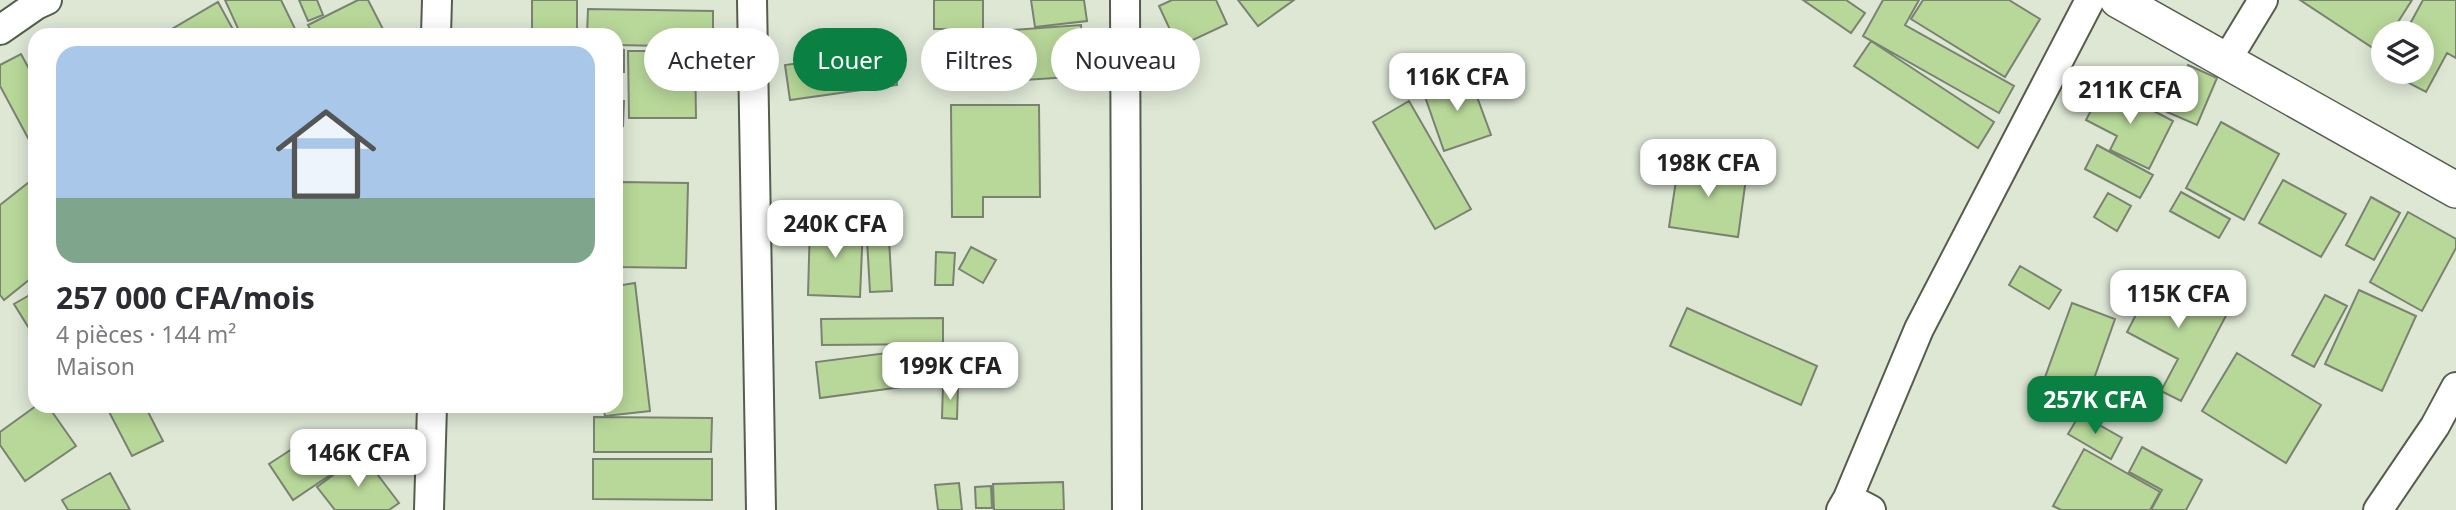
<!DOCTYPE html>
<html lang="fr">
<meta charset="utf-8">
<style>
body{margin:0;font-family:"Noto Sans",sans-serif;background:#f2f2f3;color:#2b2b33;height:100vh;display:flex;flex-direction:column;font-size:26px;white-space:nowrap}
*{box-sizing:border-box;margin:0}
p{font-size:23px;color:#7c7c81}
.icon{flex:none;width:38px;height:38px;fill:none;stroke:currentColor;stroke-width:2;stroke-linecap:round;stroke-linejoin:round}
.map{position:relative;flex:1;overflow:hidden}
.panel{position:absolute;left:28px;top:28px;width:595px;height:385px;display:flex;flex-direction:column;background:#fff;border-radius:21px;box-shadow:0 4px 18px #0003}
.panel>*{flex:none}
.guide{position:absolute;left:644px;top:28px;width:665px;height:63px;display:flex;gap:14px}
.tools{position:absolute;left:2371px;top:21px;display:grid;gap:14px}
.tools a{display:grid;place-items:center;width:63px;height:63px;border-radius:50%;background:#fff;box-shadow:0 4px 18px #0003;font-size:35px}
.price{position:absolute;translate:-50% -60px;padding:0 16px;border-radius:14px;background:#fff;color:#222;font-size:23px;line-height:46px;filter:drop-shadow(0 2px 4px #0008)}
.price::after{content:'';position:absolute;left:50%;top:42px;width:21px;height:16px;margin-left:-10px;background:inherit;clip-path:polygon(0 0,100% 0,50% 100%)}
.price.active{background:#0b8043;color:#fff}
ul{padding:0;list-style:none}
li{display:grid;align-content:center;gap:14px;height:371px;padding:0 28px}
li span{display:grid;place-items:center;height:217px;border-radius:21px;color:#555}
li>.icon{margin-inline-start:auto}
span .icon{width:126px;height:126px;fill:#fffc;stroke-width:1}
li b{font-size:30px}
.tag{padding:0 24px;border-radius:32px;background:#fff;box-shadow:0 4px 18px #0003;font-size:24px;line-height:63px}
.tag.active{background:#0b8043;color:#fff}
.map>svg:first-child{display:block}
.building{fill:#b8d899;stroke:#7a8372;stroke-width:2}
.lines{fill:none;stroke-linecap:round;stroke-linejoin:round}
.minor-casing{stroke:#555e4d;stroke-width:32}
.tertiary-casing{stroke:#555e4d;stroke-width:38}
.minor{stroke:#fff;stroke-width:28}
.tertiary{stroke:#fff;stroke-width:35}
</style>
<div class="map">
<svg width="2456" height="510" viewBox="0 0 2456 510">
<rect width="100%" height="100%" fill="#dde7d4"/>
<!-- building -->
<path class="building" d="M225 0H281L298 35H241Z
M299 0H317L323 15 308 21Z
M358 0H368L386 35H313L308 25Z
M532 0H577V35H532Z
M934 0H983V29H934Z
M1031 0H1084L1087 21 1035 27Z
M1172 0H1216L1227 24 1178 47 1159 6Z
M1238 0H1294L1258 26Z
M1803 0H1846L1865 13 1851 33Z
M1883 0H1919L1905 25 2014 86 1999 113 1863 36Z
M1923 0H2009L2040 19 2005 77 1911 19Z
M2300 0H2412L2391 33H2384V44L2379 52Z
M2423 0H2456V58L2447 53 2426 92 2388 72H2422V33H2405Z
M218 2 236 35H175L172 29Z
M588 9 713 11V47L616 45V35H587Z
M1081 25 1085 76 945 85 941 35Z
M1871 41 1994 122 1978 148 1854 66Z
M616 49 624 50V72H616Z
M893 50 897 85 790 100 785 65Z
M628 51H695L696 118H629Z
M21 54 35 80V151L0 86V65Z
M2188 65 2217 78 2197 125 2167 112Z
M1469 75 1491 135 1444 151 1423 91Z
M2104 85 2173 121 2149 169 2110 150 2117 136 2086 120Z
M616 101H624L623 126H616Z
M1409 101 1471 209 1435 229 1373 122Z
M951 105H1039L1040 197H983V217H952Z
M2221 122 2279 154 2244 220 2186 188Z
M2097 145 2153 175 2140 198 2085 169Z
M1679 161 1747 171 1738 237 1669 227Z
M33 179 35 182V275L4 300 0 295V205Z
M2283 180 2346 214 2321 257 2259 223Z
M618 182 688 183 686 268 617 267Z
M2181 192 2230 219 2219 238 2170 211Z
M2108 193 2131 206 2117 231 2094 217Z
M2371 197 2400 213 2374 260 2346 245Z
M2408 212 2456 239V248L2422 311 2370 282Z
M810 223 863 225 860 297 808 295Z
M867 240H889L892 291 870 292Z
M971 247 996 260 983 283 959 269Z
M936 252 955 253 953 285H935Z
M2020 266 2061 290 2049 309 2009 285Z
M2157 274 2228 312 2181 401 2161 391 2178 359 2127 332Z
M635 283 650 411 605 416 603 406H616V286Z
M2359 290 2416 316 2382 391 2325 364Z
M35 292V338L14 304Z
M2325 295 2347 306 2314 367 2292 355Z
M2072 303 2115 319 2084 407 2040 391Z
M1687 308 1817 366 1801 405 1670 346Z
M943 318V344L822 345 821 319Z
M934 347 939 382 820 398 816 362Z
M2237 353 2321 405 2286 463 2202 411Z
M943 384 958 385 957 419 942 418Z
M36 406H48L76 446 25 481 0 445V432Z
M106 406H145L163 441 132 456Z
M2080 414 2122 438 2111 459 2068 434Z
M594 417 712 418 711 452H594Z
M315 434 339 469 293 500 269 464Z
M2142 447 2202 480 2186 510H2151L2162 490 2129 472Z
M2084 449 2160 492 2150 510H2061L2053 506Z
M362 454 399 503 389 510H335L317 487Z
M593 459H712V500L593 499Z
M110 473 130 510H68L62 500Z
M1063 482 1064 510H994L993 484Z
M959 483 962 510H938L935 485Z
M991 486 992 508H976L975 487Z"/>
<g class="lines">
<!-- minor casing -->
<g class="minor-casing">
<path id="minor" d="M752 0 761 510
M1125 0 1127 510
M0 30 36 5 47 0
M436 35 437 0
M2226 61 2263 0
M1848 498 1871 510
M429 510 432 406
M1841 510 1848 498 1919 329 2090 0
M2378 510 2435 426 2456 387"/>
</g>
<!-- tertiary casing -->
<g class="tertiary-casing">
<path id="tertiary" d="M2118 0 2456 190"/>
</g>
<!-- minor -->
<use href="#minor" class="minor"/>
<!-- tertiary -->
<use href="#tertiary" class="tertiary"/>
</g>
</svg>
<div class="tools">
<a><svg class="icon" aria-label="layers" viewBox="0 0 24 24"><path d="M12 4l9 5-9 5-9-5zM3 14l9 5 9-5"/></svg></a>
</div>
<b class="price" style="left:1457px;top:113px">116K CFA</b>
<b class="price" style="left:2130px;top:126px">211K CFA</b>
<b class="price" style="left:1708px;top:199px">198K CFA</b>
<b class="price" style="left:835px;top:260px">240K CFA</b>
<b class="price" style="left:2178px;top:330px">115K CFA</b>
<b class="price" style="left:950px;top:402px">199K CFA</b>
<b class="price active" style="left:2095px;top:436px">257K CFA</b>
<b class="price" style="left:358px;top:489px">146K CFA</b>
<div class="guide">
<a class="tag">Acheter</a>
<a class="tag active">Louer</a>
<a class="tag">Filtres</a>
<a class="tag">Nouveau</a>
</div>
<section class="panel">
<ul>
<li><span style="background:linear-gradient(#a9c7e8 70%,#7fa58c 0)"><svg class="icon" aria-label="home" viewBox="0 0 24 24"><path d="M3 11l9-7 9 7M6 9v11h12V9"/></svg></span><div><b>257 000 CFA/mois</b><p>4 pièces · 144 m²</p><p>Maison</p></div></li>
</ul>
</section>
</div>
